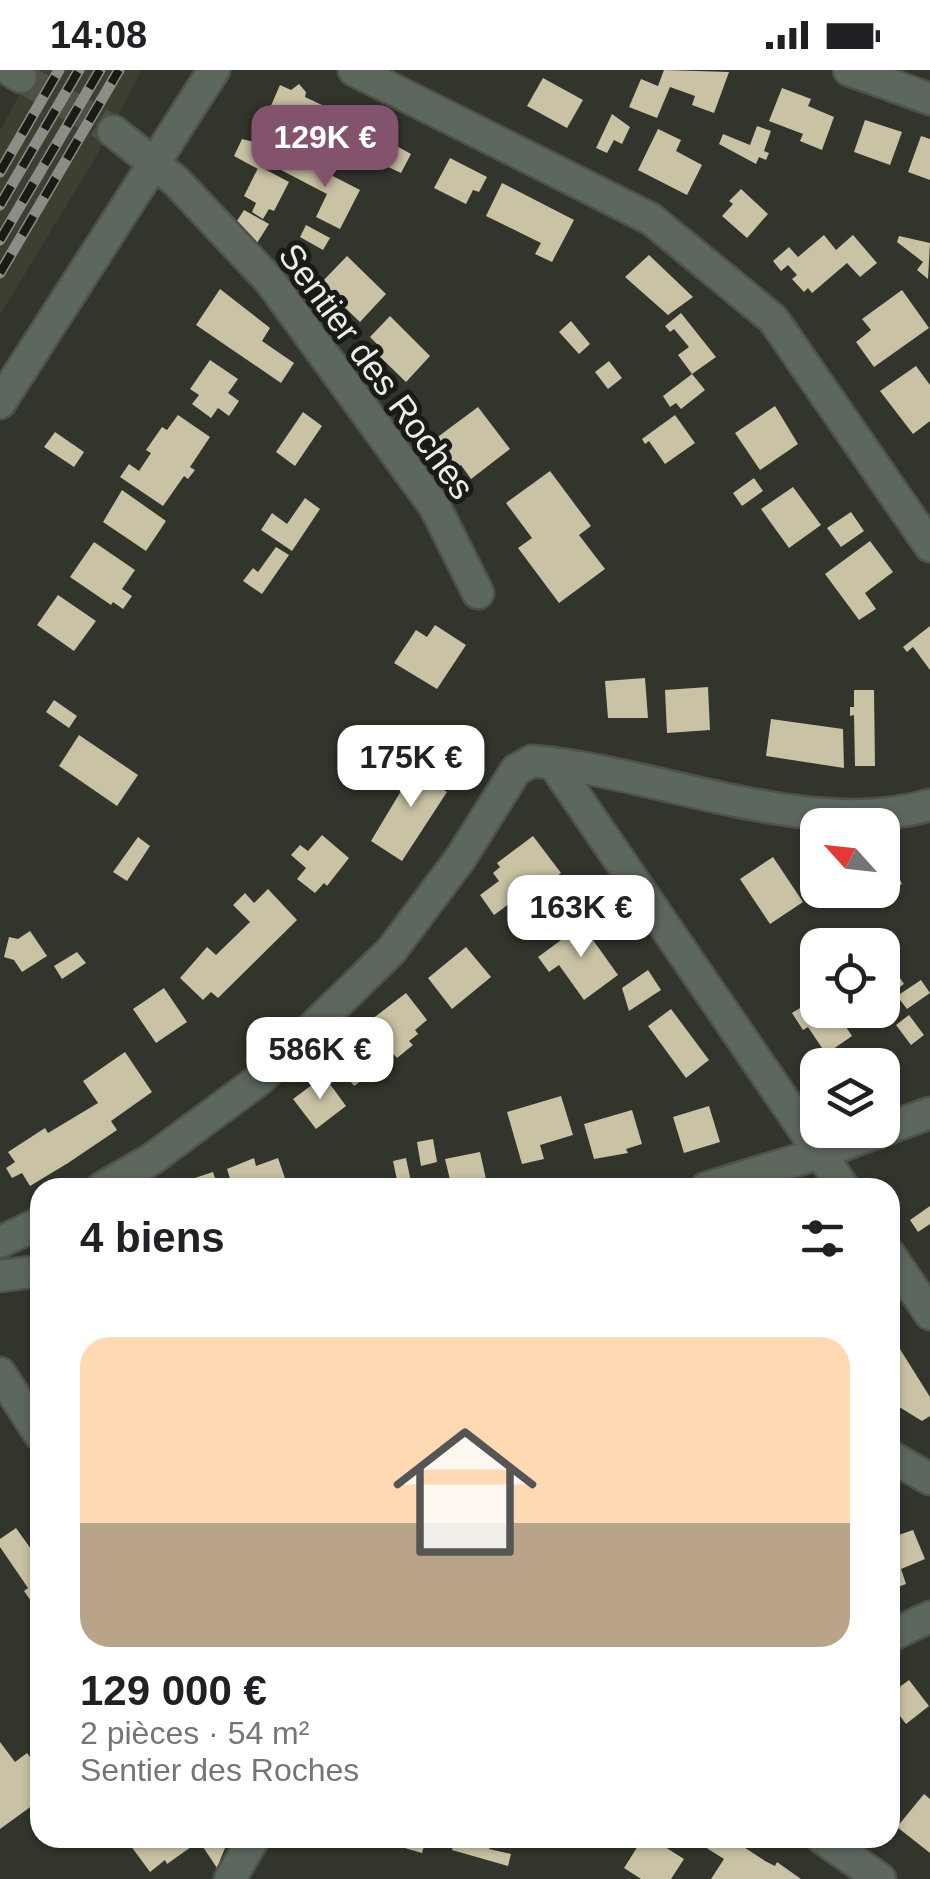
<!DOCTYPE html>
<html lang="fr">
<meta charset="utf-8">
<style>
body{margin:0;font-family:Arial,sans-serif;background:#f2f2f2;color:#202124;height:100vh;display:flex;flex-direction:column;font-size:38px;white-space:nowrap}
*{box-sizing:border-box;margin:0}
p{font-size:32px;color:#757577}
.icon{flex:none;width:55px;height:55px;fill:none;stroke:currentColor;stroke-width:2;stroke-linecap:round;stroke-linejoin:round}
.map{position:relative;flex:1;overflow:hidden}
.details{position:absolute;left:30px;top:1108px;width:870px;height:670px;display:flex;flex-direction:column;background:#fff;border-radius:30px;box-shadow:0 2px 8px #0004}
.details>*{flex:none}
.needle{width:65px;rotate:297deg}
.fabs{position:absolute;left:800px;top:738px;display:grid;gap:20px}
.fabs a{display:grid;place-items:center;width:100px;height:100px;border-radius:20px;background:#fff;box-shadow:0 2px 8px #0004;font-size:50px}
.price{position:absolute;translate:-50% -85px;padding:0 22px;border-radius:20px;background:#fff;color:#222;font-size:32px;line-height:65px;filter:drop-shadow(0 2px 5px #0008)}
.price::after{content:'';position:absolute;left:50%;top:60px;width:30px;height:22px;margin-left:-15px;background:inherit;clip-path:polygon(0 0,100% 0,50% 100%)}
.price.on{background:#83526d;color:#fff}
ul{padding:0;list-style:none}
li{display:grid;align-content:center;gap:20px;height:530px;padding:0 50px}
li+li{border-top:2px solid #e0e0e0}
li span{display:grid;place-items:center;height:310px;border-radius:30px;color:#555}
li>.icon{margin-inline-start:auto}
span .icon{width:180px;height:180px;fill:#fffc;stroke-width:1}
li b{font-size:42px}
h2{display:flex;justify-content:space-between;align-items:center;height:120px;padding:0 50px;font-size:42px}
.status{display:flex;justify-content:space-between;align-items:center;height:70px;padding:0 50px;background:#fff;direction:ltr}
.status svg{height:28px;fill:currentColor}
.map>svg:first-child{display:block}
.built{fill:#3b4030}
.building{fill:#c9c2a4}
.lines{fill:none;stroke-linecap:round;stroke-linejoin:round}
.minor-tunnel{stroke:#4d5147;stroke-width:30;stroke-dasharray:30 15;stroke-linecap:butt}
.minor-casing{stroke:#4f5249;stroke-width:35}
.minor{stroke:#5c675e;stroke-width:30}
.rail-casing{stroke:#8b8e86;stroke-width:11}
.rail{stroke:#1a1b17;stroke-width:8;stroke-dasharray:22;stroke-linecap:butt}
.labels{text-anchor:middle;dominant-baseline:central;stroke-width:10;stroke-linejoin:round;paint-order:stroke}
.street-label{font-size:35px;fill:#ebede7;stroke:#1a1b17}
</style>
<div class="status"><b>14:08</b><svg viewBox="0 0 49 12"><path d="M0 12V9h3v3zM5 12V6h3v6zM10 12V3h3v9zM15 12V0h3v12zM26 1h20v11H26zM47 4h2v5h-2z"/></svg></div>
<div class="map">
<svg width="930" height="1809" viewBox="0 0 930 1809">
<rect width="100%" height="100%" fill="#31352b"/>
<!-- built -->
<path class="built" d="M34 0H142L97 85 0 245V60Z"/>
<!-- building -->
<path class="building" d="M664 0 729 2 714 43 692 35 695 26 670 17 657 48 629 37 641 9 658 16Z
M543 8 583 30 567 58 527 36Z
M299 14 306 22 305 27 322 35 313 53 293 44 283 55 266 47 280 15 291 20Z
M782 18 811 29 808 36 834 47 822 80 800 71 803 64 769 51Z
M612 44 630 57 622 74 614 70 607 83 596 78Z
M329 49 370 69 373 63 411 84 401 103 369 88 367 94 342 81 340 85 317 74Z
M865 50 902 62 890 95 854 82Z
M757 56 771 61 764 81 769 83 766 90 759 87 756 94 719 74 723 64 750 75Z
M658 59 681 70 676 81 702 95 687 125 638 100Z
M921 66 930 69V110L908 102Z
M242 69 270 76 258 99 234 86Z
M290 84 360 120 340 159 316 147 327 124 281 100Z
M450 88 487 107 479 122 473 120 466 134 434 118Z
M259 96 289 112 274 141 269 139 263 149 252 142 256 133 244 126Z
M502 113 574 150 552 192 535 184 541 173 486 146Z
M741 119 768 144 747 168 722 146 733 134 729 131Z
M244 140 269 154 257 173 237 151Z
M306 155 330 168 323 180 300 167Z
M824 165 836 180 853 165 877 193 860 207 847 193 812 223 808 218 804 222 792 209 797 205 788 195 781 201 773 191 789 177 798 187Z
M899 166 930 173 928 209 917 200 923 192 897 172Z
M649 185 693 227 668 245 625 207Z
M347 186 386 224 360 252 320 214Z
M220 219 270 258 262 271 294 293 281 313 196 255Z
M902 220 929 258 874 297 856 272 871 260 862 249Z
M681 243 716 287 692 304 678 285 689 277 674 259 670 262 665 256Z
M390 246 430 286 406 312 375 282 380 277 370 267Z
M571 251 590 274 579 284 559 262Z
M210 290 238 309 228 323 239 331 229 346 218 338 211 348 192 334 199 325 190 319Z
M609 291 622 308 608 319 595 302Z
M916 296 930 315V351L913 364 880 321Z
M692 304 705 320 681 339 676 333 670 337 663 326Z
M775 336 798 374 760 400 735 363Z
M478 337 510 379 471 409 461 395 456 399 435 369Z
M303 342 322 356 295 396 276 382Z
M178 345 210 367 190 397 195 400 188 409 184 406 163 436 120 407 129 394 139 401 151 383 146 380 162 357 167 360Z
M675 345 695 373 665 394 649 371 645 374 642 369Z
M55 362 84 382 74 397 44 377Z
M550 401 591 456 579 465 605 499 559 533 518 478 532 468 506 433Z
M754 408 763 421 742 436 733 423Z
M793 417 821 455 789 478 761 439Z
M122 420 166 451 146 481 103 452Z
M305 428 320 439 292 481 261 460 272 443 287 454Z
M851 442 864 461 841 477 827 458Z
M870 471 893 502 865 523 876 539 859 550 825 504Z
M94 472 135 500 122 519 132 526 123 539 113 532 111 535 70 507Z
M276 477 289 485 262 524 243 511 253 498 258 502Z
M58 525 96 551 74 581 37 555Z
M435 555 466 575 437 619 394 593 416 560 427 567Z
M930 556V600L913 577 907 582 903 577Z
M645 608 648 648H608L605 611Z
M708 617 710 660 667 663 665 620Z
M854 620H874L875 696H855L854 645 850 646V637H854Z
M54 630 77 646 69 658 46 642Z
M771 649 843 659 844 698 766 686Z
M79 665 138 705 117 736 59 696Z
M422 686 443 700 434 714 447 722 402 791 371 771Z
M322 765 349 788 327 816 324 813 315 823 297 809 306 798 291 785 300 775 308 781Z
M533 766 561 803 544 816 540 811 494 845 480 825 499 811 493 803 500 797 497 793Z
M138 767 150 776 127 811 113 802Z
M888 786 902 814 879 826 881 830 876 832 874 828 864 833 857 820H882V788Z
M773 787 803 832 770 854 740 809Z
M268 819 297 850 218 928 211 922 203 930 180 908 207 877 216 885 250 852 233 835 245 823 254 833Z
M591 848 602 863 593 870 618 905 584 930 559 895 549 902 538 887Z
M30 861 47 886 22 902 14 890 4 887 9 867 18 869Z
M466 877 491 907 452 939 428 908Z
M77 882 86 893 62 909 54 896Z
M891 895 904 914 894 921 882 906V901Z
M648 900 661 920 629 941 622 918Z
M921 910 930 923 907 939 897 926Z
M164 918 187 952 156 973 133 939Z
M406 923 427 950 415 960 418 964 409 971 413 975 397 988 386 976 377 983 363 966 372 958 367 953Z
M818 927V940H850L852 944 842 951 852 966 826 984 808 957 803 960 792 943Z
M671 939 709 990 686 1008 648 956Z
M909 945 924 965 911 975 896 955Z
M360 968 384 999 367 1012 365 1008 354 1016 334 990Z
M125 982 152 1022 111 1051 117 1060 68 1093 30 1116 22 1103 12 1108 6 1098 15 1092 8 1082 45 1058 48 1063 98 1033 83 1011Z
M324 1006 346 1036 316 1059 293 1029Z
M561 1026 573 1065 540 1075 544 1089 522 1094 507 1042Z
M709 1036 720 1072 684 1083 673 1047Z
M632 1040 642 1074 626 1079 628 1083 594 1089 584 1054Z
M433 1069 437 1092 421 1096 417 1072Z
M480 1082 488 1118H452L445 1089Z
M254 1088 256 1096 278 1088 286 1111 265 1118H233L227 1099Z
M406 1088 411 1112 398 1115 393 1091Z
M213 1102 218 1118H168V1117Z
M930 1136V1154L918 1162 910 1150Z
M898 1276 930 1327V1346L922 1351 896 1335 890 1325V1281Z
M16 1458 36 1486 31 1491 40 1503V1544L24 1521 28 1518 0 1477V1469Z
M913 1460 925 1489 901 1499 906 1514 890 1520V1468Z
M909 1610 929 1636 906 1654 890 1633V1624Z
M0 1672 15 1692 27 1683 40 1700V1730L0 1759Z
M924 1724 930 1729V1783L897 1757Z
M125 1768H185L191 1777 167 1794 165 1790 150 1802Z
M197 1768H218L225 1778 217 1798Z
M393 1768 425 1772 422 1783 391 1774Z
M455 1768 492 1770 489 1779 511 1784 508 1796 452 1780Z
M643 1768H651L684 1789 671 1809H641L624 1798Z
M711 1768H730L765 1791 775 1796 777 1792 801 1809H711L724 1789 705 1777Z"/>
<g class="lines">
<!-- minor-tunnel -->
<path class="minor-tunnel" d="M21 7 113 61"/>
<!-- minor casing -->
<g class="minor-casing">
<path id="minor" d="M10 0 21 7
M354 0 651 149 773 249 930 476
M849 0 930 29
M113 61 176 111 270 211 435 437 478 523
M0 333 214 0
M553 693 844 1118
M102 1118 152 1089 260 1009 391 881 460 789 516 700 532 691C656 701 809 771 930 735
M706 1118 821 1083 930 1043
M0 1172 40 1153
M890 1185 930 1244
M0 1206 40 1201
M0 1303 40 1365
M890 1386 930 1409
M890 1566 930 1547
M822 1768 880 1809
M230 1809 254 1768"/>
</g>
<!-- minor -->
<use href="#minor" class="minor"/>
<!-- rail casing -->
<g class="rail-casing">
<path id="rail" d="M0 102 59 0
M0 135 79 0
M0 170 100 0
M0 203 119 0"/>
</g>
<!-- rail -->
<use href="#rail" class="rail"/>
</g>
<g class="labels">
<!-- street labels -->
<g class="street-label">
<text transform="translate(377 301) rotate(54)">Sentier des Roches</text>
</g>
</g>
</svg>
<div class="fabs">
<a><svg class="needle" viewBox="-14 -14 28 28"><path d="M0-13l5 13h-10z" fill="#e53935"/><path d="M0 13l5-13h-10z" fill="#757577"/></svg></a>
<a><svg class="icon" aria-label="locate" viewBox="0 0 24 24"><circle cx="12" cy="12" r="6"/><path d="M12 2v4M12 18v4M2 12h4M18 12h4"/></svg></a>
<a><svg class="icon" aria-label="layers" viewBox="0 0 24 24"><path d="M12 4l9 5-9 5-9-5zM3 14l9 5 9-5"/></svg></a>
</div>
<b class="price on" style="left:325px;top:120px">129K €</b>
<b class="price" style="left:411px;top:740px">175K €</b>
<b class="price" style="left:581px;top:890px">163K €</b>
<b class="price" style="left:320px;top:1032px">586K €</b>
<section class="details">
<h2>4 biens<svg class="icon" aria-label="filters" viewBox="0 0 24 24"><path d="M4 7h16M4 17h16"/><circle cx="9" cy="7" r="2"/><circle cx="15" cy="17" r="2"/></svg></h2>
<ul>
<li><span style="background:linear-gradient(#ffd9b3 60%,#b9a48a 0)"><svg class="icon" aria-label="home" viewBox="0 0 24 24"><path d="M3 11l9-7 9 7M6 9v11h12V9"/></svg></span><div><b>129 000 €</b><p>2 pièces · 54 m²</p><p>Sentier des Roches</p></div></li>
</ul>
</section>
</div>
